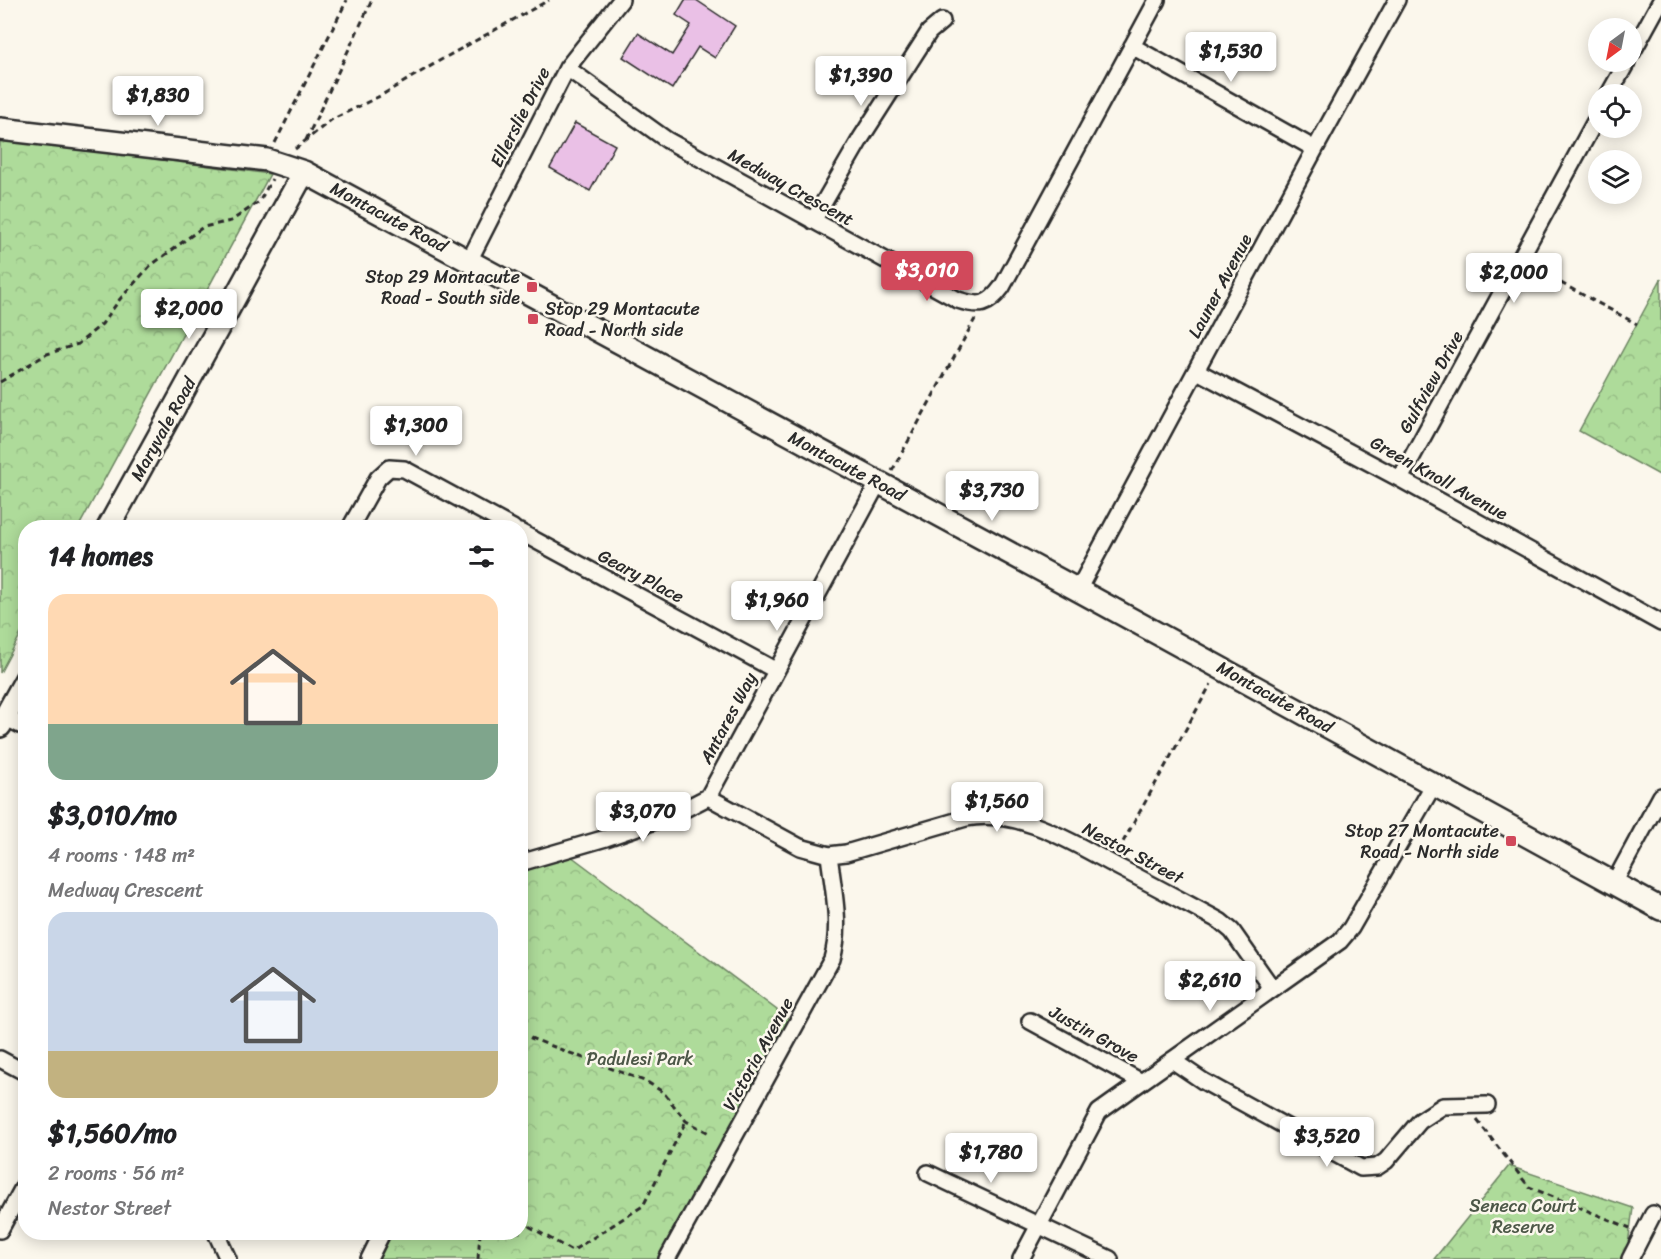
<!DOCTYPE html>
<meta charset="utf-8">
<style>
body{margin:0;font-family:Sriracha,sans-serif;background:#f2f2f2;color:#202124;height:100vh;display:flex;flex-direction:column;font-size:22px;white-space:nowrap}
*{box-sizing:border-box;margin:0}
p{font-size:20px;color:#757577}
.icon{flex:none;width:33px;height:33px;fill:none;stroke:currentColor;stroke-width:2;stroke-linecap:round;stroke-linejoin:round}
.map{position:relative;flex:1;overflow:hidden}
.panel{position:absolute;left:18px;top:520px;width:510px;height:720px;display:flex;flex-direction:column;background:#fff;border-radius:24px;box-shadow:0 3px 15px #0003}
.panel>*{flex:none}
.needle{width:39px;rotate:212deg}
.buttons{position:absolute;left:1588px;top:18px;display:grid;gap:12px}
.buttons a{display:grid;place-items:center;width:54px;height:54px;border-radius:50%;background:#fff;box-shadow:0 3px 15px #0003;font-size:30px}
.price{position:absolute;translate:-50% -51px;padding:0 14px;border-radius:6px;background:#fff;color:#222;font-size:20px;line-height:39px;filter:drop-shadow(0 2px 3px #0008)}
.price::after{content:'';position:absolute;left:50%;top:36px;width:18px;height:14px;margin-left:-9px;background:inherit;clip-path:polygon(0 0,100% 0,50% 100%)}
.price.selected{background:#d1495b;color:#fff}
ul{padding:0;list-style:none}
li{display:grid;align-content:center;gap:12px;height:318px;padding:0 30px}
li span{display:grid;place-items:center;height:186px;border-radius:18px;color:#555}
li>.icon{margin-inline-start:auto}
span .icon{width:108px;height:108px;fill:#fffc;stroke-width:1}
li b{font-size:26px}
h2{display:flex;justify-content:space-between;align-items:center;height:72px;padding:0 30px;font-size:26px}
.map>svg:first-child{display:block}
.forest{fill:url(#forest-crowns);stroke:#6c8362;stroke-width:1.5}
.building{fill:#eac0e6;stroke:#2b2b2b;stroke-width:1.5}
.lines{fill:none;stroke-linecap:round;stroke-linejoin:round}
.street-casing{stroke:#2b2b2b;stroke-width:20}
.secondary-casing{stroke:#2b2b2b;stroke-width:26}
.path{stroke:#2b2b2b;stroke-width:3;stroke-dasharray:6 4.5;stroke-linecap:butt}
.street{stroke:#fbf7ec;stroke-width:15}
.secondary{stroke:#fbf7ec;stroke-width:21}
.poi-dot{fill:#d1495b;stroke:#fbf7ec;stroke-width:2}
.labels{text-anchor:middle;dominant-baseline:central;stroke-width:5;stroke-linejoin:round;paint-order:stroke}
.street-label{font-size:18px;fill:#2b2b2b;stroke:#fbf7ec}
.poi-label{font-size:18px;fill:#2b2b2b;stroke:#fbf7ec;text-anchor:end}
.park-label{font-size:18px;fill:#4c5747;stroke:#fbf7ec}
</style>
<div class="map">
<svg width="1661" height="1259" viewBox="0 0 1661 1259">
<defs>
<pattern id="forest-crowns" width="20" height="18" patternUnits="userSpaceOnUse" patternTransform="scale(1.5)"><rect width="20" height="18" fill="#aedb9a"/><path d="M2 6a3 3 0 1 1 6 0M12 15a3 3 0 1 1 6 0" fill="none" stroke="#96bc85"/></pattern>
</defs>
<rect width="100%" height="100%" fill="#fbf7ec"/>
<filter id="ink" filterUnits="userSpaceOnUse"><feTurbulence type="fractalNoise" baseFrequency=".0167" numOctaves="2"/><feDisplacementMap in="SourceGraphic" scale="12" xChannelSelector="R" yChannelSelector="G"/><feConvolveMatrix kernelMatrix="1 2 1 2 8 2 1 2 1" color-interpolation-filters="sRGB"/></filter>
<g filter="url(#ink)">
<!-- forest -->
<path class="forest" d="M0 139 270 174 78 528H26L25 626 0 673Z
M1661 279V476L1579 431Z
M563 850 797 1025 667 1259H369L382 1233H520L521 863Z
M1509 1166 1633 1208 1626 1259H1434Z"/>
<!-- building -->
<path class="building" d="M685 0H696L735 26 715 58 698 47 672 89 623 57 638 33 672 55 691 25 676 15Z
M575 123 615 145 590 191 550 168Z"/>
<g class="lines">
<!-- street casing -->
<g class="street-casing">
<path id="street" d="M1132 46 1315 149
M1632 53 1660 2
M567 68 667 140 958 300C980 307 988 306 1002 287L1157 0
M1609 94 1627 62
M813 221 861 138 929 32 942 21
M469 261 567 68 621 0
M1197 371 1400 479 1661 623
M1400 479 1599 114
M350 528 378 478 389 468 404 469 513 528
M520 532 775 670
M1078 590 1315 149 1397 0
M5 717 26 728
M708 797 800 847 829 855 846 853 966 818C1022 808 1074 844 1122 869 1155 886 1188 904 1220 921L1232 931 1272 988
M520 863 606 838 675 814 708 797 878 483
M1614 883 1661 796
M1030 1021 1140 1081
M0 1059 26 1073
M1172 1060 1203 1081 1361 1168 1377 1167 1386 1161 1420 1121 1443 1106 1487 1105
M928 1173 1110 1259
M0 1230 26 1182
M216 1233 228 1259
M369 1259 382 1233
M667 1259 832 959C842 926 833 889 829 855
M1021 1259 1099 1112 1340 941 1351 928 1434 784
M1630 1259 1653 1214"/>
</g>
<!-- secondary casing -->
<g class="secondary-casing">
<path id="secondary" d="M0 129 267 160 304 172 1078 590 1661 909
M108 528 304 172
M0 726 26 679"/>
</g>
<!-- path -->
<path class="path" d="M306 140 372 0
M275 143 347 0
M295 149 331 120 380 96 446 57 549 0
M1533 268 1637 324
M0 382 47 354 78 344 102 324 120 299 150 266 203 227 231 221 259 202 272 179
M892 471 975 319
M1118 851 1211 684
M520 1034 647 1082 663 1092 686 1121 711 1134
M1477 1120 1529 1187 1630 1228
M520 1221 572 1251 643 1206 686 1121
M478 1259 480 1233"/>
<!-- street -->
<use href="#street" class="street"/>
<!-- secondary -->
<use href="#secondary" class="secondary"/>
</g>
</g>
<!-- markers -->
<g class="poi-dot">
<rect x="526" y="281" width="12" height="12" rx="3"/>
<rect x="527" y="313" width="12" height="12" rx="3"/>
<rect x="1505" y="835" width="12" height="12" rx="3"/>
</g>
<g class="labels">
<!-- street labels -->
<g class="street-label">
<text transform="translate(520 117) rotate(-63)">Ellerslie Drive</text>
<text transform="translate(791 187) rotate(29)">Medway Crescent</text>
<text transform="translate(389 217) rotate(28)">Montacute Road</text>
<text transform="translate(1220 286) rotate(-62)">Launer Avenue</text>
<text transform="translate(1431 382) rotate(-61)">Gulfview Drive</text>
<text transform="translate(163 429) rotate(-61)">Maryvale Road</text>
<text transform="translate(847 466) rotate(28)">Montacute Road</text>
<text transform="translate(1439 478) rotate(29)">Green Knoll Avenue</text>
<text transform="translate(641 576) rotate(28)">Geary Place</text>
<text transform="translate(1275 697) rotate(29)">Montacute Road</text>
<text transform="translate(728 718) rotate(-62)">Antares Way</text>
<text transform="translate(1133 853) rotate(28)">Nestor Street</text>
<text transform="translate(1094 1034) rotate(29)">Justin Grove</text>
<text transform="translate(758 1054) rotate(-61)">Victoria Avenue</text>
</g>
<!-- poi labels -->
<g class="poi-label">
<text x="520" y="277">Stop 29 Montacute<tspan x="520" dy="21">Road - South side</tspan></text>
<text x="545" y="309" text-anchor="start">Stop 29 Montacute<tspan x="545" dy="21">Road - North side</tspan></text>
<text x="1499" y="831">Stop 27 Montacute<tspan x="1499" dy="21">Road - North side</tspan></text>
</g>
<!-- park labels -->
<g class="park-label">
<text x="640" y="1059">Padulesi Park</text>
<text x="1523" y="1206">Seneca Court<tspan x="1523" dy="21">Reserve</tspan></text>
</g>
</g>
</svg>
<div class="buttons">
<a><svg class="needle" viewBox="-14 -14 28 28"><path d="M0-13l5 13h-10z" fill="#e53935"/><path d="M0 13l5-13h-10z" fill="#757577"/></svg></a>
<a><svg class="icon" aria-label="locate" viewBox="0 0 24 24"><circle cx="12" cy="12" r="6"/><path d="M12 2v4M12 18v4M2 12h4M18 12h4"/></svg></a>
<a><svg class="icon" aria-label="layers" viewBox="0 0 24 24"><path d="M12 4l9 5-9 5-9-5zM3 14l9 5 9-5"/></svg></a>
</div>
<b class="price" style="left:1231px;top:83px">$1,530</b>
<b class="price" style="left:861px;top:107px">$1,390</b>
<b class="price" style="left:158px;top:127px">$1,830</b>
<b class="price selected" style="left:927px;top:302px">$3,010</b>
<b class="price" style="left:1514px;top:304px">$2,000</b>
<b class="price" style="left:189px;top:340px">$2,000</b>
<b class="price" style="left:416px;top:457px">$1,300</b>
<b class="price" style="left:992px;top:522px">$3,730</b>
<b class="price" style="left:777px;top:632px">$1,960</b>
<b class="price" style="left:997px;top:833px">$1,560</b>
<b class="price" style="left:643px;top:843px">$3,070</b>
<b class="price" style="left:1210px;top:1012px">$2,610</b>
<b class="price" style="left:1327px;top:1168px">$3,520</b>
<b class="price" style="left:991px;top:1184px">$1,780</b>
<section class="panel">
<h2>14 homes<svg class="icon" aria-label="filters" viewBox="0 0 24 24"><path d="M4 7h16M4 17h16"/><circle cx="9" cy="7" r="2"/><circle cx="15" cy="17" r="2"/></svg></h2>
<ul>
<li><span style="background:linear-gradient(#ffd9b3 70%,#7fa58c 0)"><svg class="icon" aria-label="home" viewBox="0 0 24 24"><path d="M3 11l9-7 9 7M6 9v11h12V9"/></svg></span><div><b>$3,010/mo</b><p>4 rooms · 148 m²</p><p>Medway Crescent</p></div></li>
<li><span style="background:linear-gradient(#c9d6e8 75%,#c2b280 0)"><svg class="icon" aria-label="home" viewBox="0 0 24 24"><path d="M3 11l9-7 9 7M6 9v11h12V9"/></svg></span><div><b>$1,560/mo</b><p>2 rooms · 56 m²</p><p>Nestor Street</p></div></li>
</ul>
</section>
</div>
